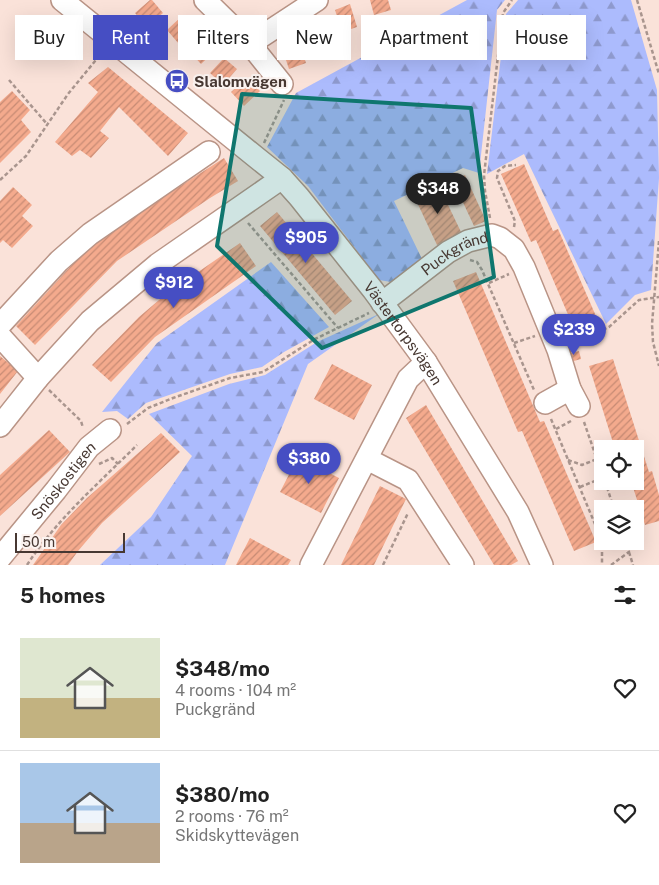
<!DOCTYPE html>
<meta charset="utf-8">
<style>
body{margin:0;font-family:"Public Sans",sans-serif;background:#f6f6f6;color:#222;height:100vh;display:flex;flex-direction:column;font-size:19px;white-space:nowrap}
*{box-sizing:border-box;margin:0}
p{font-size:16px;color:#767676}
.icon{flex:none;width:28px;height:28px;fill:none;stroke:currentColor;stroke-width:2;stroke-linecap:round;stroke-linejoin:round}
.map{position:relative;height:565px;overflow:hidden}
.panel{display:flex;flex-direction:column;background:#fff;flex:1}
.panel>*{flex:none}
.top-card{position:absolute;left:15px;top:15px;width:630px;height:45px;display:flex;gap:10px}
.buttons{position:absolute;left:594px;top:440px;display:grid;gap:10px}
.buttons a{display:grid;place-items:center;width:50px;height:50px;border-radius:0px;background:#fff;box-shadow:0 5px 20px #0002;font-size:25px}
.scale{position:absolute;left:15px;bottom:12px;width:110px;box-sizing:border-box;padding-left:5px;border:2px solid #473832;border-top:0;font-size:14px;line-height:18px;white-space:nowrap;color:#473832;-webkit-text-stroke:4px #fbf3f0;paint-order:stroke}
.price{position:absolute;translate:-50% -42px;padding:0 11px;border-radius:18px;background:#464ec3;color:#fff;font-size:16px;line-height:32px;filter:drop-shadow(0 1px 2px #0008)}
.price::after{content:'';position:absolute;left:50%;top:30px;width:15px;height:11px;margin-left:-8px;background:inherit;clip-path:polygon(0 0,100% 0,50% 100%)}
.price.active{background:#222;color:#fff}
ul{padding:0;list-style:none}
li{display:flex;align-items:center;gap:15px;height:125px;padding:0 20px}
li+li{border-top:1px solid #e0e0e0}
li span{display:grid;place-items:center;flex:none;width:140px;height:100px;border-radius:0px;color:#555}
li>.icon{margin-inline-start:auto}
span .icon{width:60px;height:60px;fill:#fffc;stroke-width:1}
li b{font-size:21px}
h2{display:flex;justify-content:space-between;align-items:center;height:60px;padding:0 20px;font-size:21px}
.chip{padding:0 18px;border-radius:0px;background:#fff;box-shadow:0 5px 20px #0002;font-size:18px;line-height:45px}
.chip.active{background:#464ec3;color:#fff}
.map>svg:first-child{display:block}
.forest{fill:url(#forest-firs)}
.building{fill:url(#building-hatch)}
.lines{fill:none;stroke-linecap:round;stroke-linejoin:round}
.minor-casing{stroke:#b99486;stroke-width:24}
.path{stroke:#a9958e;stroke-width:2.5;stroke-dasharray:4 2.5;stroke-linecap:butt}
.minor{stroke:#fff;stroke-width:21}
.marked{fill:#0f766e;fill-opacity:0.2;stroke:#0f766e;stroke-width:4;stroke-linejoin:round}
.labels{text-anchor:middle;dominant-baseline:central;stroke-width:4;stroke-linejoin:round;paint-order:stroke}
.poi-label{font-size:15px;font-weight:bold;fill:#473832;stroke:#fbf3f0;text-anchor:start}
.street-label{font-size:15px;fill:#473832;stroke:#fbf3f0}
</style>
<div class="map">
<svg width="659" height="565" viewBox="0 0 659 565">
<defs>
<pattern id="forest-firs" width="22" height="20" patternUnits="userSpaceOnUse" patternTransform="scale(1.25)"><rect width="22" height="20" fill="#acbbfd"/><path d="M5 1l3.5 6h-7zM16 11l3.5 6h-7z" fill="#8e99cd"/></pattern>
<pattern id="building-hatch" width="6" height="6" patternUnits="userSpaceOnUse" patternTransform="scale(1.25)"><rect width="6" height="6" fill="#f4aa8d"/><path d="M-1 1l2-2M0 6l6-6M5 7l2-2" fill="none" stroke="#c78b74"/></pattern>
</defs>
<rect width="100%" height="100%" fill="#fae2d9"/>
<!-- forest -->
<path class="forest" d="M467 0H505L497 10 479 173 463 168 394 201 422 259 391 282 379 280 308 186 267 147 296 93Z
M518 0H631L657 90 659 178 651 290 635 295 606 324 524 154 487 174 506 14Z
M271 262 329 327 284 352 262 367 230 374 146 403 128 419 117 411 102 412 157 343Z
M379 314 308 364 225 565H100L151 517 192 456 149 414 229 384 265 375 317 342Z"/>
<!-- building -->
<path class="building" d="M150 0H152L163 13 147 27 135 13Z
M370 0H388L391 10 374 15Z
M350 4 357 27 342 32 335 10Z
M183 15 195 29 179 44 167 30Z
M325 24 331 45 314 50 308 29Z
M206 37 217 49 201 64 190 52Z
M299 42 306 63 289 69 282 48Z
M224 58 237 69 223 85 210 73Z
M108 67 188 133 168 156 119 107 100 131 109 138 91 158 80 150 72 156 55 142 98 92 88 83Z
M247 78 260 91 244 106 231 92Z
M12 91 30 110 21 120 31 132 0 163V102Z
M224 158 238 181 210 198 117 261 35 345 16 326 93 242Z
M524 164 553 231 558 229 599 323 576 333 536 240 531 242 501 174Z
M465 175 486 221 474 226 453 181Z
M439 186 461 232 437 245 415 198Z
M13 187 32 205 22 216 33 226 12 248 3 240 0 243V201Z
M277 212 352 301 335 315 260 226Z
M240 243 256 266 155 337 111 382 92 365 139 317 165 295Z
M476 272 540 422 544 421 596 542 574 551 522 431 518 432 453 281Z
M579 351 581 359 570 362 567 354Z
M0 356 18 371 0 394Z
M613 359 649 472 652 471 659 495V521L645 525 631 481H635V449H615L589 366Z
M332 364 372 385 354 420 314 399Z
M426 405 518 561 511 565H494L406 418Z
M49 430 70 452 0 516V475Z
M161 433 180 452 102 523 78 551 68 565H33L61 525 87 498Z
M298 457 339 478 321 513 280 492Z
M380 486 406 499 374 565H341Z
M250 538 291 560 288 565H236Z"/>
<g class="lines">
<!-- minor casing -->
<g class="minor-casing">
<g id="minor">
<path id="s1" d="M62 0 257 158 282 178 299 197 373 290 426 362 518 512 542 565"/>
<path d="M205 0 250 44 282 84"/>
<path d="M250 44 317 0"/>
<path id="s2" d="M382 303 448 252 468 241 492 235 500 238 514 249 524 267 558 350 570 389 579 406"/>
<path d="M0 325 59 261 90 234 209 152"/>
<path d="M0 336 38 378"/>
<path d="M545 403 570 389"/>
<path d="M0 426 38 378 90 321 158 264 282 178"/>
<path d="M367 459 408 480 463 565"/>
<path id="s3" d="M0 558 56 490 89 447 110 430"/>
<path d="M311 565 408 379 426 362"/>
</g>
</g>
<!-- path -->
<path class="path" d="M637 0 659 74
M9 80 47 124
M264 143 284 100
M0 180 26 156 68 94 100 55
M490 218 485 191 484 175 503 13 512 0
M248 223 338 328
M514 227 515 221 497 178 498 171 505 166 516 165
M659 241 652 324 653 342 659 366
M470 260 477 262 482 270 534 390
M489 283 509 274
M514 343 535 336
M573 343 609 327 639 300 659 297
M49 390 81 421 83 428
M551 419 600 536 602 550V565
M584 422 602 474
M127 424 148 408 173 398 230 378 263 372 315 339 369 313
M556 429 571 421
M568 460 582 465 597 459
M99 464 112 458 118 464
M605 481 614 509
M580 487 602 478
M629 552 633 565
M27 565C57 519 98 484 137 445
M383 565 408 513
M611 565 629 552 625 541"/>
<!-- minor -->
<use href="#minor" class="minor"/>
</g>
<!-- marked area -->
<path class="marked" d="M242 94 471 108 494 277 322 348 217 246Z"/>
<!-- icons -->
<defs>
<g id="bus-disc" transform="scale(1.25)"><circle r="9.5" fill="#464ec3" stroke="#fbf3f0"/><path d="M-5-6H5V4H4V6H2V4H-2V6H-4V4H-5ZM-3.5-4V0h7V-4ZM-3.5 1.2v1.5H-2V1.2ZM2 1.2v1.5H3.5V1.2Z" fill="#fff"/></g>
</defs>
<g fill-rule="evenodd">
<use href="#bus-disc" x="177" y="81"/>
</g>
<g class="labels">
<!-- poi labels -->
<g class="poi-label">
<text x="194" y="81">Slalomvägen</text>
</g>
<!-- street labels -->
<g class="street-label">
<text stroke="none"><textPath href="#s2" startOffset="89">Puckgränd</textPath></text>
<text stroke="none"><textPath href="#s1" startOffset="480">Västertorpsvägen</textPath></text>
<text stroke="none"><textPath href="#s3" startOffset="100">Snöskostigen</textPath></text>
</g>
</g>
</svg>
<div class="buttons">
<a><svg class="icon" aria-label="locate" viewBox="0 0 24 24"><circle cx="12" cy="12" r="6"/><path d="M12 2v4M12 18v4M2 12h4M18 12h4"/></svg></a>
<a><svg class="icon" aria-label="layers" viewBox="0 0 24 24"><path d="M12 4l9 5-9 5-9-5zM3 14l9 5 9-5"/></svg></a>
</div>
<div class="scale">50 m</div>
<b class="price active" style="left:438px;top:215px">$348</b>
<b class="price" style="left:306px;top:264px">$905</b>
<b class="price" style="left:174px;top:309px">$912</b>
<b class="price" style="left:574px;top:356px">$239</b>
<b class="price" style="left:309px;top:485px">$380</b>
<div class="top-card">
<a class="chip">Buy</a>
<a class="chip active">Rent</a>
<a class="chip">Filters</a>
<a class="chip">New</a>
<a class="chip">Apartment</a>
<a class="chip">House</a>
</div>
</div>
<section class="panel">
<h2>5 homes<svg class="icon" aria-label="filters" viewBox="0 0 24 24"><path d="M4 7h16M4 17h16"/><circle cx="9" cy="7" r="2"/><circle cx="15" cy="17" r="2"/></svg></h2>
<ul>
<li><span style="background:linear-gradient(#dfe7d0 60%,#c2b280 0)"><svg class="icon" aria-label="home" viewBox="0 0 24 24"><path d="M3 11l9-7 9 7M6 9v11h12V9"/></svg></span><div><b>$348/mo</b><p>4 rooms · 104 m²</p><p>Puckgränd</p></div><svg class="icon" aria-label="heart" viewBox="0 0 24 24"><path d="M12 20l-8-8c-3-5 5-10 8-4 3-6 11-1 8 4z"/></svg></li>
<li><span style="background:linear-gradient(#a9c7e8 60%,#b9a48a 0)"><svg class="icon" aria-label="home" viewBox="0 0 24 24"><path d="M3 11l9-7 9 7M6 9v11h12V9"/></svg></span><div><b>$380/mo</b><p>2 rooms · 76 m²</p><p>Skidskyttevägen</p></div><svg class="icon" aria-label="heart" viewBox="0 0 24 24"><path d="M12 20l-8-8c-3-5 5-10 8-4 3-6 11-1 8 4z"/></svg></li>
</ul>
</section>
